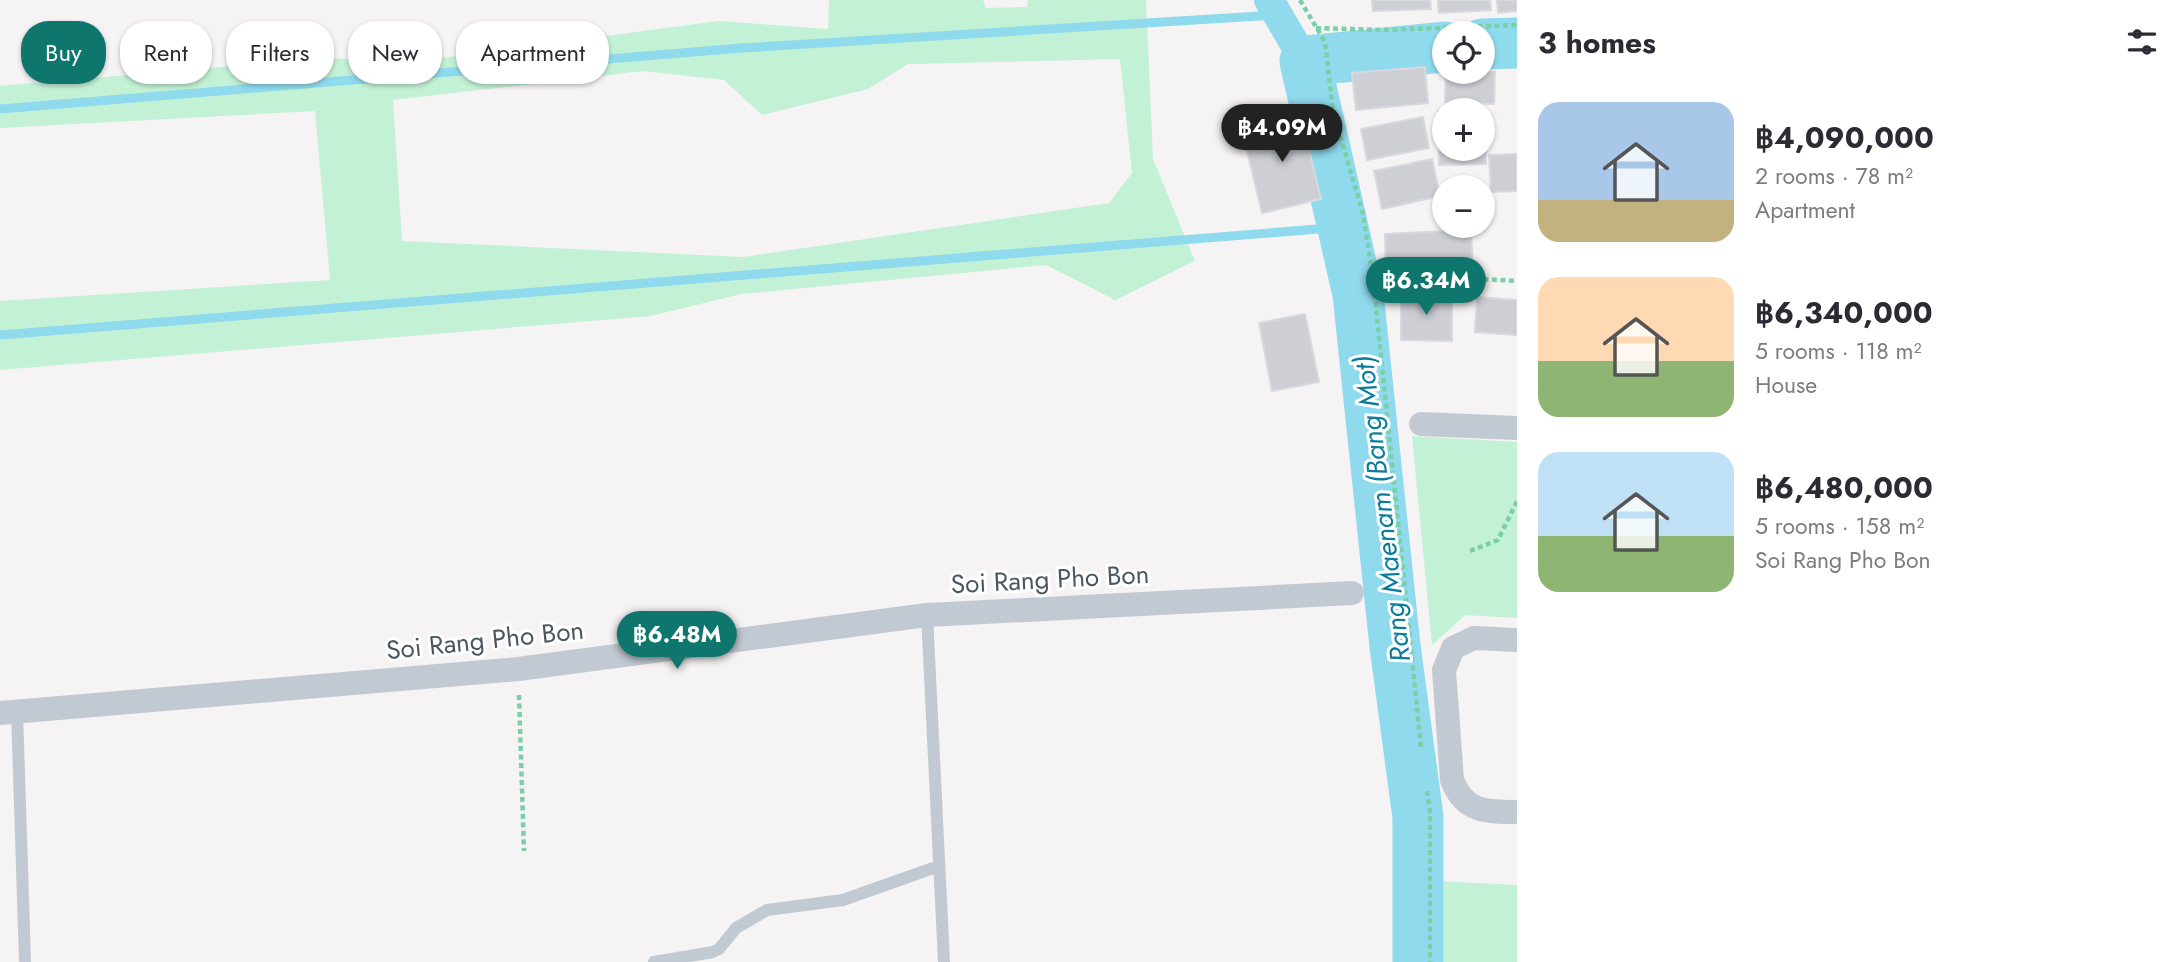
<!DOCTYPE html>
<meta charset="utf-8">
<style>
body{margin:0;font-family:Jost,sans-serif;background:#f2f2f3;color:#2b2b33;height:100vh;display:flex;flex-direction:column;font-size:26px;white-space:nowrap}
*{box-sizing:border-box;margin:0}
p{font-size:23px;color:#7c7c81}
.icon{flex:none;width:38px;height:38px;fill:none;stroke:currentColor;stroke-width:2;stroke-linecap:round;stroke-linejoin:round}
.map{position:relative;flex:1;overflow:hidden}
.details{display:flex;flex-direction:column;background:#fff;width:665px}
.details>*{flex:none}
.top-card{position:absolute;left:21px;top:21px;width:665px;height:63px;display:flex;gap:14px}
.controls{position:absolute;left:1432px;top:21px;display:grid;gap:14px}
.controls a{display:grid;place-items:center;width:63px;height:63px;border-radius:50%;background:#fff;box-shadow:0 2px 5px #0004;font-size:35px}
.price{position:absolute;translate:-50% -60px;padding:0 16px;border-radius:24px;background:#0f766e;color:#fff;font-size:23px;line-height:46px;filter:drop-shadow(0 2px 4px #0008)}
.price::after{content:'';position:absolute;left:50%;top:42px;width:21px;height:16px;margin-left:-10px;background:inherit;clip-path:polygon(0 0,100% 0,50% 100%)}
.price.selected{background:#222;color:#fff}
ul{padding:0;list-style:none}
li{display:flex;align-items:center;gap:21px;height:175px;padding:0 21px}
li span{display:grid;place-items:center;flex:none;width:196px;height:140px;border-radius:21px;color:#555}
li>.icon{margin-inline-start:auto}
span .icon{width:84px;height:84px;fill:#fffc;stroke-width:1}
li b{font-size:30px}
h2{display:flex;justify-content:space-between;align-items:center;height:84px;padding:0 21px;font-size:30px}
.tag{padding:0 24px;border-radius:28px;background:#fff;box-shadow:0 2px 5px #0004;font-size:24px;line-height:63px}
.tag.selected{background:#0f766e;color:#fff}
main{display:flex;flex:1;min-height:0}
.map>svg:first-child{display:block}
.green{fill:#c3f1d5;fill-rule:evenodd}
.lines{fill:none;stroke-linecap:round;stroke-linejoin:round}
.stream{stroke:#90daee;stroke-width:9}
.canal{stroke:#90daee;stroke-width:30}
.river{stroke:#90daee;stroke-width:51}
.building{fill:#cdcfd5;stroke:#d7d9de;stroke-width:2}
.path{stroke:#7ad0a6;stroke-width:4.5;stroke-dasharray:5 3.5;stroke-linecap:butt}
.service{stroke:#c1cad2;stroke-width:12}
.minor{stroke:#c1cad2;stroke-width:24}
.labels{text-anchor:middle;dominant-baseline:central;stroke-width:6;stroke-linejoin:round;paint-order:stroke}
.street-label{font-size:26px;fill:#4a5661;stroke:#fff}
.water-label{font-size:28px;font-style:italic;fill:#0c7c9b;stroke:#fff}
</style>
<main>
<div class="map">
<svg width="1517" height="962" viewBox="0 0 1517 962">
<rect width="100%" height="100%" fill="#f5f3f3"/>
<!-- green -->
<path class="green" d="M829 0H983L986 8 1027 7 1028 0H1146L1153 159 1195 261 1115 300 1046 265 741 294 651 316 0 370V301L330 280 315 111 0 128V86L324 58 411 62 719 21 828 29ZM1120 59 1132 173 1109 203 743 257 402 241 393 100 643 71 724 80 762 115 868 89 908 64Z
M1412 436 1517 442V618L1465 615 1432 645Z
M1437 881 1517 885V962H1436Z"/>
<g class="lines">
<!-- stream -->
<path class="stream" d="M0 109 742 48 1276 15
M0 335 1343 227"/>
<!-- canal -->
<path class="canal" d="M1269 0 1305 61"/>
<!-- river -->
<path class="river" d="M1482 44 1517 43
M1418 962V817L1395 646 1358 294 1305 61 1444 47"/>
</g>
<!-- building -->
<path class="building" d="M1372 0H1430L1431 9 1373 11Z
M1438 0H1490L1491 10 1439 13Z
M1497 0H1517V11L1498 13Z
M1425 67 1428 103 1356 110 1352 73Z
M1446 72H1495L1494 104 1445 102Z
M1473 110H1486V164L1439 165 1438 111H1444V149H1482V110Z
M1301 116 1321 199 1262 213 1242 130Z
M1423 117 1429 148 1367 160 1361 129Z
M1517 154V191L1491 192 1489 155Z
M1432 159 1440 196 1382 209 1374 171Z
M1471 230 1473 270 1386 274 1385 234Z
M1401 293 1452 294V341L1401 340Z
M1477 297 1517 300V335L1475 332Z
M1305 314 1319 382 1272 391 1259 323Z"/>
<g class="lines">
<!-- path -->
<path class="path" d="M1300 0 1325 42 1333 111 1363 214 1373 277 1421 747
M1316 28 1384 30 1517 25
M1373 277H1445L1517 281
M1470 551 1498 540 1517 501
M519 695 524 851
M1427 791 1430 811V962"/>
<!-- service -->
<path class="service" d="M927 615 944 962
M17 711 25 961
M654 962 713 952 719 949 736 928 767 910 843 900 939 866"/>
<!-- minor -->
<path class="minor" d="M1421 424 1517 428
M1517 640 1474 638 1453 648 1444 670 1452 780C1464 812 1486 812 1517 812
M0 713 518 669 927 615 1352 593"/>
</g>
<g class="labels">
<!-- street labels -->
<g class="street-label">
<text transform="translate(1050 579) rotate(-3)">Soi Rang Pho Bon</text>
<text transform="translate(485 640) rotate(-6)">Soi Rang Pho Bon</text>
</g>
<!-- water labels -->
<g class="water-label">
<text transform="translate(1382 509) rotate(-97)">Rang Maenam (Bang Mot)</text>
</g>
</g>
</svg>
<div class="controls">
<a><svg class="icon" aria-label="locate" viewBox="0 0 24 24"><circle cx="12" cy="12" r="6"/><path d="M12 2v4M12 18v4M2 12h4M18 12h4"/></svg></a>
<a>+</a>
<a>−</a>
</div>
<b class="price selected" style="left:1282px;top:164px">฿4.09M</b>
<b class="price" style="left:1426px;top:317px">฿6.34M</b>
<b class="price" style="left:677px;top:671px">฿6.48M</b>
<div class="top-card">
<a class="tag selected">Buy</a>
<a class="tag">Rent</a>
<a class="tag">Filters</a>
<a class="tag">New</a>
<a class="tag">Apartment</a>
</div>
</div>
<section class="details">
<h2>3 homes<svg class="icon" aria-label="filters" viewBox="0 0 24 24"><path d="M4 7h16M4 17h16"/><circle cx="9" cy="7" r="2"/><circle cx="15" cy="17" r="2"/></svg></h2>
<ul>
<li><span style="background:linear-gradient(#a9c7e8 70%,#c2b280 0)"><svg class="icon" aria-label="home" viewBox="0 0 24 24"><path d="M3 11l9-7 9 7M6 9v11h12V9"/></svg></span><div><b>฿4,090,000</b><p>2 rooms · 78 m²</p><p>Apartment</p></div></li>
<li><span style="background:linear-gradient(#ffd9b3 60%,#8fb573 0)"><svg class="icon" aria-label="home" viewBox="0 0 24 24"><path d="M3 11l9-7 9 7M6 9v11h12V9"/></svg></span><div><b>฿6,340,000</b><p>5 rooms · 118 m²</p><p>House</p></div></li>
<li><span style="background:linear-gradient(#bfe0f5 60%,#8fb573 0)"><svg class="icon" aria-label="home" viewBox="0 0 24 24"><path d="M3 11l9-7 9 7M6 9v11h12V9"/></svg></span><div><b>฿6,480,000</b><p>5 rooms · 158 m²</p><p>Soi Rang Pho Bon</p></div></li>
</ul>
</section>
</main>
